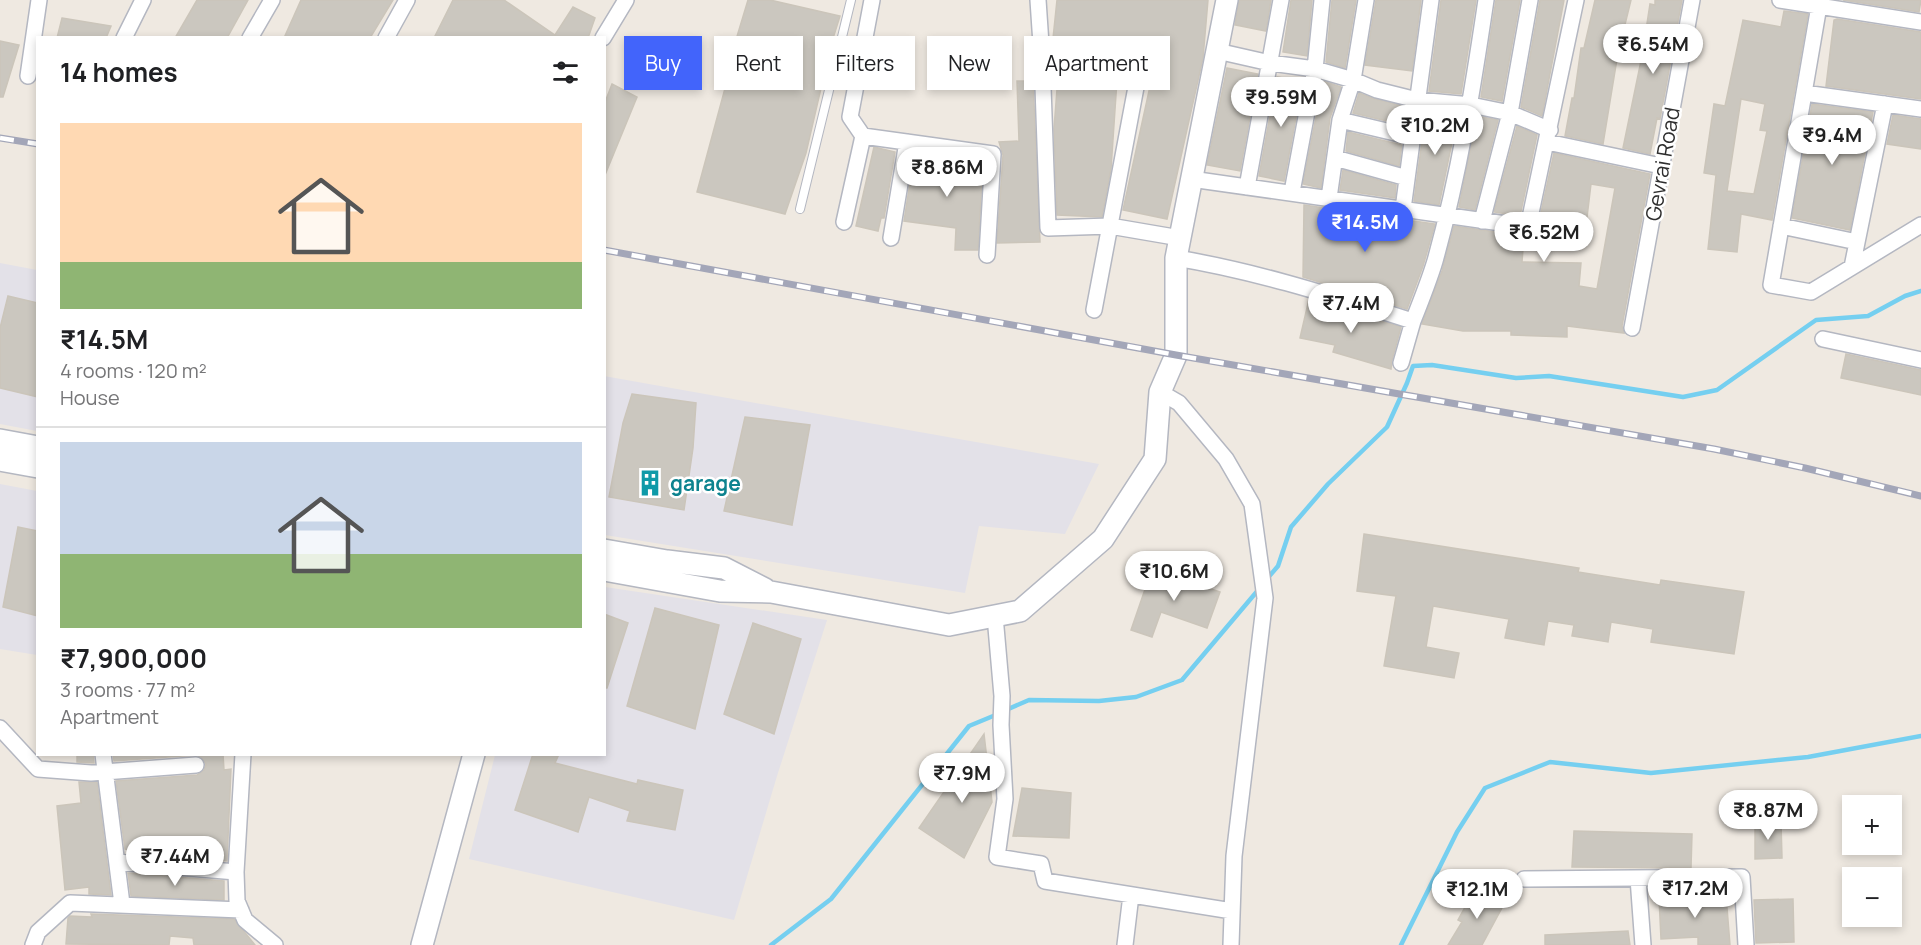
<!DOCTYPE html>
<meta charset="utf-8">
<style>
body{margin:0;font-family:Manrope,sans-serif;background:#f6f6f6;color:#202124;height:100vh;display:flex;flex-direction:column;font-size:22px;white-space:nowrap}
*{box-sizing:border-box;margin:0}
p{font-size:20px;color:#757577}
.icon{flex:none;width:33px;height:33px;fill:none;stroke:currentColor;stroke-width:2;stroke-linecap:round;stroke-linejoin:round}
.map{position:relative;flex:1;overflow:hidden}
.sheet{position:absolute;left:36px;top:36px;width:570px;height:720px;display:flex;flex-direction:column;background:#fff;border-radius:0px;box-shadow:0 3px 9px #0003}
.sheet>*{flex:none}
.top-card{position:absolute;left:624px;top:36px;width:570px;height:54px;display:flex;gap:12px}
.controls{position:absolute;left:1842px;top:795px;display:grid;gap:12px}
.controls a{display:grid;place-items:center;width:60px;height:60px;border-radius:0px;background:#fff;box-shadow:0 3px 9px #0003;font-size:30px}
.price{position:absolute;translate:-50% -51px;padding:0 14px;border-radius:21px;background:#fff;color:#222;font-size:20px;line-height:39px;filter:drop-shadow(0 2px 3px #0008)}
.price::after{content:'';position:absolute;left:50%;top:36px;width:18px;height:14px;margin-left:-9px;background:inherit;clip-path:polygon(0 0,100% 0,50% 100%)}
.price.selected{background:#4264fb;color:#fff}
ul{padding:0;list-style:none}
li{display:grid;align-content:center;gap:12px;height:318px;padding:0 24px}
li+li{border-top:2px solid #e0e0e0}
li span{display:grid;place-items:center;height:186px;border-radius:0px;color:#555}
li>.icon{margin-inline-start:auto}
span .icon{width:108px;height:108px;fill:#fffc;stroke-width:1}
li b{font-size:26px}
h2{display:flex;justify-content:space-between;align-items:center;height:72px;padding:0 24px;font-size:26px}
.pill{padding:0 21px;border-radius:0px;background:#fff;box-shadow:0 3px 9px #0003;font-size:21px;line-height:54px}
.pill.selected{background:#4264fb;color:#fff}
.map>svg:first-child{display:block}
.industrial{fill:#e3e1e8}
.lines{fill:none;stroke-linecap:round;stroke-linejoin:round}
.stream{stroke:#75cff0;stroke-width:4.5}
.building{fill:#cbc7bf;stroke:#cbc5ba;stroke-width:1.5;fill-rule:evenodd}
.lane-casing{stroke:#b4b7c1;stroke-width:10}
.street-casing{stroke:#b4b7c1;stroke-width:18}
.secondary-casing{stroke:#b4b7c1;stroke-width:24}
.lane{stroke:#fff;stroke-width:8}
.street{stroke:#fff;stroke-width:15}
.secondary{stroke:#fff;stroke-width:21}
.rail-casing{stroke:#a3a6b8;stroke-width:7}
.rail{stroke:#fff;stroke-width:4.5;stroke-dasharray:14;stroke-linecap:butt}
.labels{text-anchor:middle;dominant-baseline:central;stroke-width:5;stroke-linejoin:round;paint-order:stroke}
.street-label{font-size:21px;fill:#2e2e2e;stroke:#fff}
.culture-label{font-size:21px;font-weight:bold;fill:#0d838f;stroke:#fff;text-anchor:start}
</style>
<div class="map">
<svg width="1921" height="945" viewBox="0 0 1921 945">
<rect width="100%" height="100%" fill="#efe9e1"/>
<!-- industrial -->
<path class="industrial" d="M0 263 37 270V431L0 424Z
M604 376 1099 464 1065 534 979 526 965 593 605 535Z
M0 484 37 491V655L0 649Z
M605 587 827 620 777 776 734 920 469 859 495 755 604 754Z"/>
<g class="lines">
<!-- stream -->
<path class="stream" d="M1266 580 1278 566 1291 527 1328 484 1387 427 1407 383 1413 366 1432 365 1516 378 1549 376 1683 397 1717 390 1816 320 1868 316 1905 296 1921 291
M1006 710 1029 700 1099 701 1136 697 1182 680 1259 589
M771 945 831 899 969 726 998 714
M1401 945 1457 832 1485 788 1550 762 1651 773 1808 757 1921 736"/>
</g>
<!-- building -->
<path class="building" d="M197 0H248L227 38H175Z
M301 0H393L370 38H284Z
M453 0H504L555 35 573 7 595 18 588 38H434Z
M748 0H770L840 16 819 83 822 84 806 153 785 214 697 192 737 44 735 43Z
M1057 0H1208L1203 58 1167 219 1123 210 1156 59 1052 48Z
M1239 0H1271L1266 31 1235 25Z
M1291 0H1312L1307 56 1283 52Z
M1332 0H1356L1345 68 1326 62Z
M1376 0H1421L1412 71 1365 65Z
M1441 0H1476L1461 94 1429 91Z
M1496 0H1520L1502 101 1481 97Z
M1540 0H1564L1542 116 1521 107Z
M1595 0H1631L1618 53 1603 144 1565 136 1572 98H1574L1581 48H1584Z
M1655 0H1682L1660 119 1657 118 1650 154 1623 148 1642 56 1650 4 1655 5Z
M1843 0H1921L1919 12Z
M1784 11 1808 14 1772 220 1741 214 1737 252 1708 249 1716 175 1704 173 1714 104 1725 106 1743 20 1781 27ZM1741 99 1765 104 1760 130 1767 131 1754 194 1727 191Z
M62 18 111 26 106 38H57Z
M1837 19 1921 32V99L1826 86 1834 20Z
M0 41 19 45 3 97H0Z
M1227 68 1258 74 1240 171 1207 165Z
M1058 76 1117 80 1111 169 1102 217 1057 215 1054 129Z
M1277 77 1303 81 1284 181 1259 176Z
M1017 81H1033L1040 242 997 243 1003 155 999 142 1019 141Z
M1323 81 1341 87 1330 118 1321 188 1303 184Z
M612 84 637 97 605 175 604 105Z
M1359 93 1375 99 1407 107 1404 125 1353 113Z
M1812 104 1873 112 1850 230 1792 218Z
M1426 111 1458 114 1439 205 1414 201Z
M1893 115 1921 119V149L1887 144Z
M1477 116 1498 120 1475 210 1459 207Z
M1517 126 1537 135 1520 216 1494 212Z
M1348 132 1402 145 1399 166 1346 151Z
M874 147 895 152 884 218H881L878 231 856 226Z
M1554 153 1650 174 1622 326 1624 333 1567 326V337L1511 335V331H1463L1422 324 1442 271 1454 226 1524 236 1522 262 1581 263 1579 286 1597 289 1615 188 1591 184 1585 234 1538 226Z
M914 157 959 163V161L983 162 978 250H955L956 228 904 221Z
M1343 170 1396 185 1395 198 1340 190Z
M1304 205 1435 224 1423 266 1407 309 1303 277Z
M8 296 38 303V397L0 388V328Z
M1309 299 1401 327 1392 360 1391 369 1333 352 1335 345 1300 338Z
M1846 354 1921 370V395L1841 378Z
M632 394 696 403 693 448 684 510 609 497 623 423Z
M745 417 810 425 792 525 724 511Z
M18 527 38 531V616L3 607Z
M1364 534 1579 568 1578 572 1660 585 1661 580 1744 592 1734 654 1651 642 1653 629 1611 622 1608 642 1572 636 1574 625 1548 621 1544 645 1505 638 1509 619 1433 606 1426 647 1459 653 1454 678 1384 666 1396 596 1357 591Z
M1152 569 1220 592 1207 628 1161 612 1152 637 1131 630Z
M655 608 719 625 695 729 627 706Z
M604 614 628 623 607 688H604Z
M753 623 801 639 774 734 724 714Z
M984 734 992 802 964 858 919 828Z
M77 754H93L94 763 77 762Z
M113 754H223L224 770 231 769 227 861 125 849 116 781 197 775 204 770 206 764 201 757 196 755 114 761Z
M533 754H559L555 763 637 784 638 780 683 790 675 830 627 821 630 811 589 797 578 832 515 810Z
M79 782H97L111 895 89 894V887L65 890 57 806 81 803Z
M1022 788 1071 793 1069 838 1013 836Z
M1781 822 1782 858 1755 859V823Z
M1574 831 1692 834 1691 868 1572 867Z
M128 873 224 881V900L131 896Z
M1475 889 1504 904 1482 945H1448L1462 922 1458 920Z
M1726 895 1730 945H1698V937L1661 939 1659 897Z
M1793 899 1794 942 1756 943 1754 900Z
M91 914 234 919 255 945H194L193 938 170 936 169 945 66 944 68 918 70 916 92 917Z
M1628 931 1630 945H1545V935Z"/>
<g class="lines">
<!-- lane casing -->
<g class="lane-casing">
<path id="lane" d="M800 209 851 0"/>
</g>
<!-- street casing -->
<g class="street-casing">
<path id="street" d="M872 0 850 117 863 136 993 154 987 255
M1038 0 1042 59 1048 228 1110 226 1180 238
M1780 0 1921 22
M1820 0 1771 285 1811 292 1921 225
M124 38 143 0
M250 38 272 0
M386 38 407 0
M603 38 626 0
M1217 51 1270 63 1315 69 1353 80 1377 90 1417 100 1471 105 1510 113 1550 130
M1042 59 1140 66 1094 310
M28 76 39 0
M1804 93 1921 109
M1340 120 1412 137
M1547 142 1661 166
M1335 158 1407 178
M1191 179 1528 227 1576 0
M1247 187 1281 0
M1292 192 1315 69 1322 0
M1329 198 1340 120 1353 80 1366 0
M1403 209 1431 0
M1482 221 1510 113 1530 0
M844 222 863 136
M1781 226 1857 242
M891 238 907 142
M1176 258C1256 271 1336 297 1413 321 1421 301 1429 281 1435 261 1459 175 1473 88 1486 0
M1852 267 1885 104
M1632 328 1692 0
M1823 339 1921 360
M1401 363 1413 321
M1160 392 1179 403 1226 459 1252 504 1265 598 1234 856 1231 945
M995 616 1002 696 1001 725 1005 799 997 857 1041 864 1045 881 1232 911
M0 728 38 769 91 773 196 765
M103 754 122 904
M243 754 236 872 237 901 245 920 275 945
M117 862 236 872
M1638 878 1643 945
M1524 879 1742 877 1746 945
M33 945 38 932 70 903 241 910
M1125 945 1131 895"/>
</g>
<!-- secondary casing -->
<g class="secondary-casing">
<path id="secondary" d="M0 440 38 447
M0 460 38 467
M604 550 667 561 724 568 765 589
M604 570 720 591 771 592 949 625 1020 611 1103 539 1155 459 1160 392 1176 355V258L1227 0
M422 945 474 754"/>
</g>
<!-- lane -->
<use href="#lane" class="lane"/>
<!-- street -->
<use href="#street" class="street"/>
<!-- secondary -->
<use href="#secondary" class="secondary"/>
<!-- rail casing -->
<g class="rail-casing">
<path id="rail" d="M0 138 38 144
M604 250 1176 355 1714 449 1805 468 1921 496"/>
</g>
<!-- rail -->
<use href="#rail" class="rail"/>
</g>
<!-- icons -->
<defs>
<g id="building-bare" transform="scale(2.07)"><path d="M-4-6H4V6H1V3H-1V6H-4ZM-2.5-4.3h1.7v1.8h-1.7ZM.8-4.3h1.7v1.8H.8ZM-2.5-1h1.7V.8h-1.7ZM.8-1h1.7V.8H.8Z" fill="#0f9aa8" stroke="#fff" stroke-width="2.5" paint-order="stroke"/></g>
</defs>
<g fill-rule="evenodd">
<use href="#building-bare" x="650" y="483"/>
</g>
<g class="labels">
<!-- street labels -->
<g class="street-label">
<text transform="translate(1662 164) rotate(-80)">Gevrai Road</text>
</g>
<!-- culture labels -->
<g class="culture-label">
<text x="670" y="483">garage</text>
</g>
</g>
</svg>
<div class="controls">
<a>+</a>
<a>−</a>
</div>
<b class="price" style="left:1653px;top:75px">₹6.54M</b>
<b class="price" style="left:1281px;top:128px">₹9.59M</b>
<b class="price" style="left:1435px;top:156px">₹10.2M</b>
<b class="price" style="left:1832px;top:166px">₹9.4M</b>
<b class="price" style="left:947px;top:198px">₹8.86M</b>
<b class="price selected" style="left:1365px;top:253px">₹14.5M</b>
<b class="price" style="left:1544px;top:263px">₹6.52M</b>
<b class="price" style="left:1351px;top:334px">₹7.4M</b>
<b class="price" style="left:1174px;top:602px">₹10.6M</b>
<b class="price" style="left:962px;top:804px">₹7.9M</b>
<b class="price" style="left:1768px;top:841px">₹8.87M</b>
<b class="price" style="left:175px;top:887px">₹7.44M</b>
<b class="price" style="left:1695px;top:919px">₹17.2M</b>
<b class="price" style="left:1477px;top:920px">₹12.1M</b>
<div class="top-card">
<a class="pill selected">Buy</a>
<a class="pill">Rent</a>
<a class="pill">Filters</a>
<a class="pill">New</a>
<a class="pill">Apartment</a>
</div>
<section class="sheet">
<h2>14 homes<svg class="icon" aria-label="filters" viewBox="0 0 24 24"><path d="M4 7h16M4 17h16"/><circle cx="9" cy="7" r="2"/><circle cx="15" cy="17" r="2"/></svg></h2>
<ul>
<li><span style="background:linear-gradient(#ffd9b3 75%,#8fb573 0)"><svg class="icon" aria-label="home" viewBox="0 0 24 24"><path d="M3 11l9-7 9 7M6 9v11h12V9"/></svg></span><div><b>₹14.5M</b><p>4 rooms · 120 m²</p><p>House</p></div></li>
<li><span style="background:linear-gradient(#c9d6e8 60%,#8fb573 0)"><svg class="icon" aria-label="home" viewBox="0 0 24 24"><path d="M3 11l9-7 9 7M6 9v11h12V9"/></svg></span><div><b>₹7,900,000</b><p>3 rooms · 77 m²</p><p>Apartment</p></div></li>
</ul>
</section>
</div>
